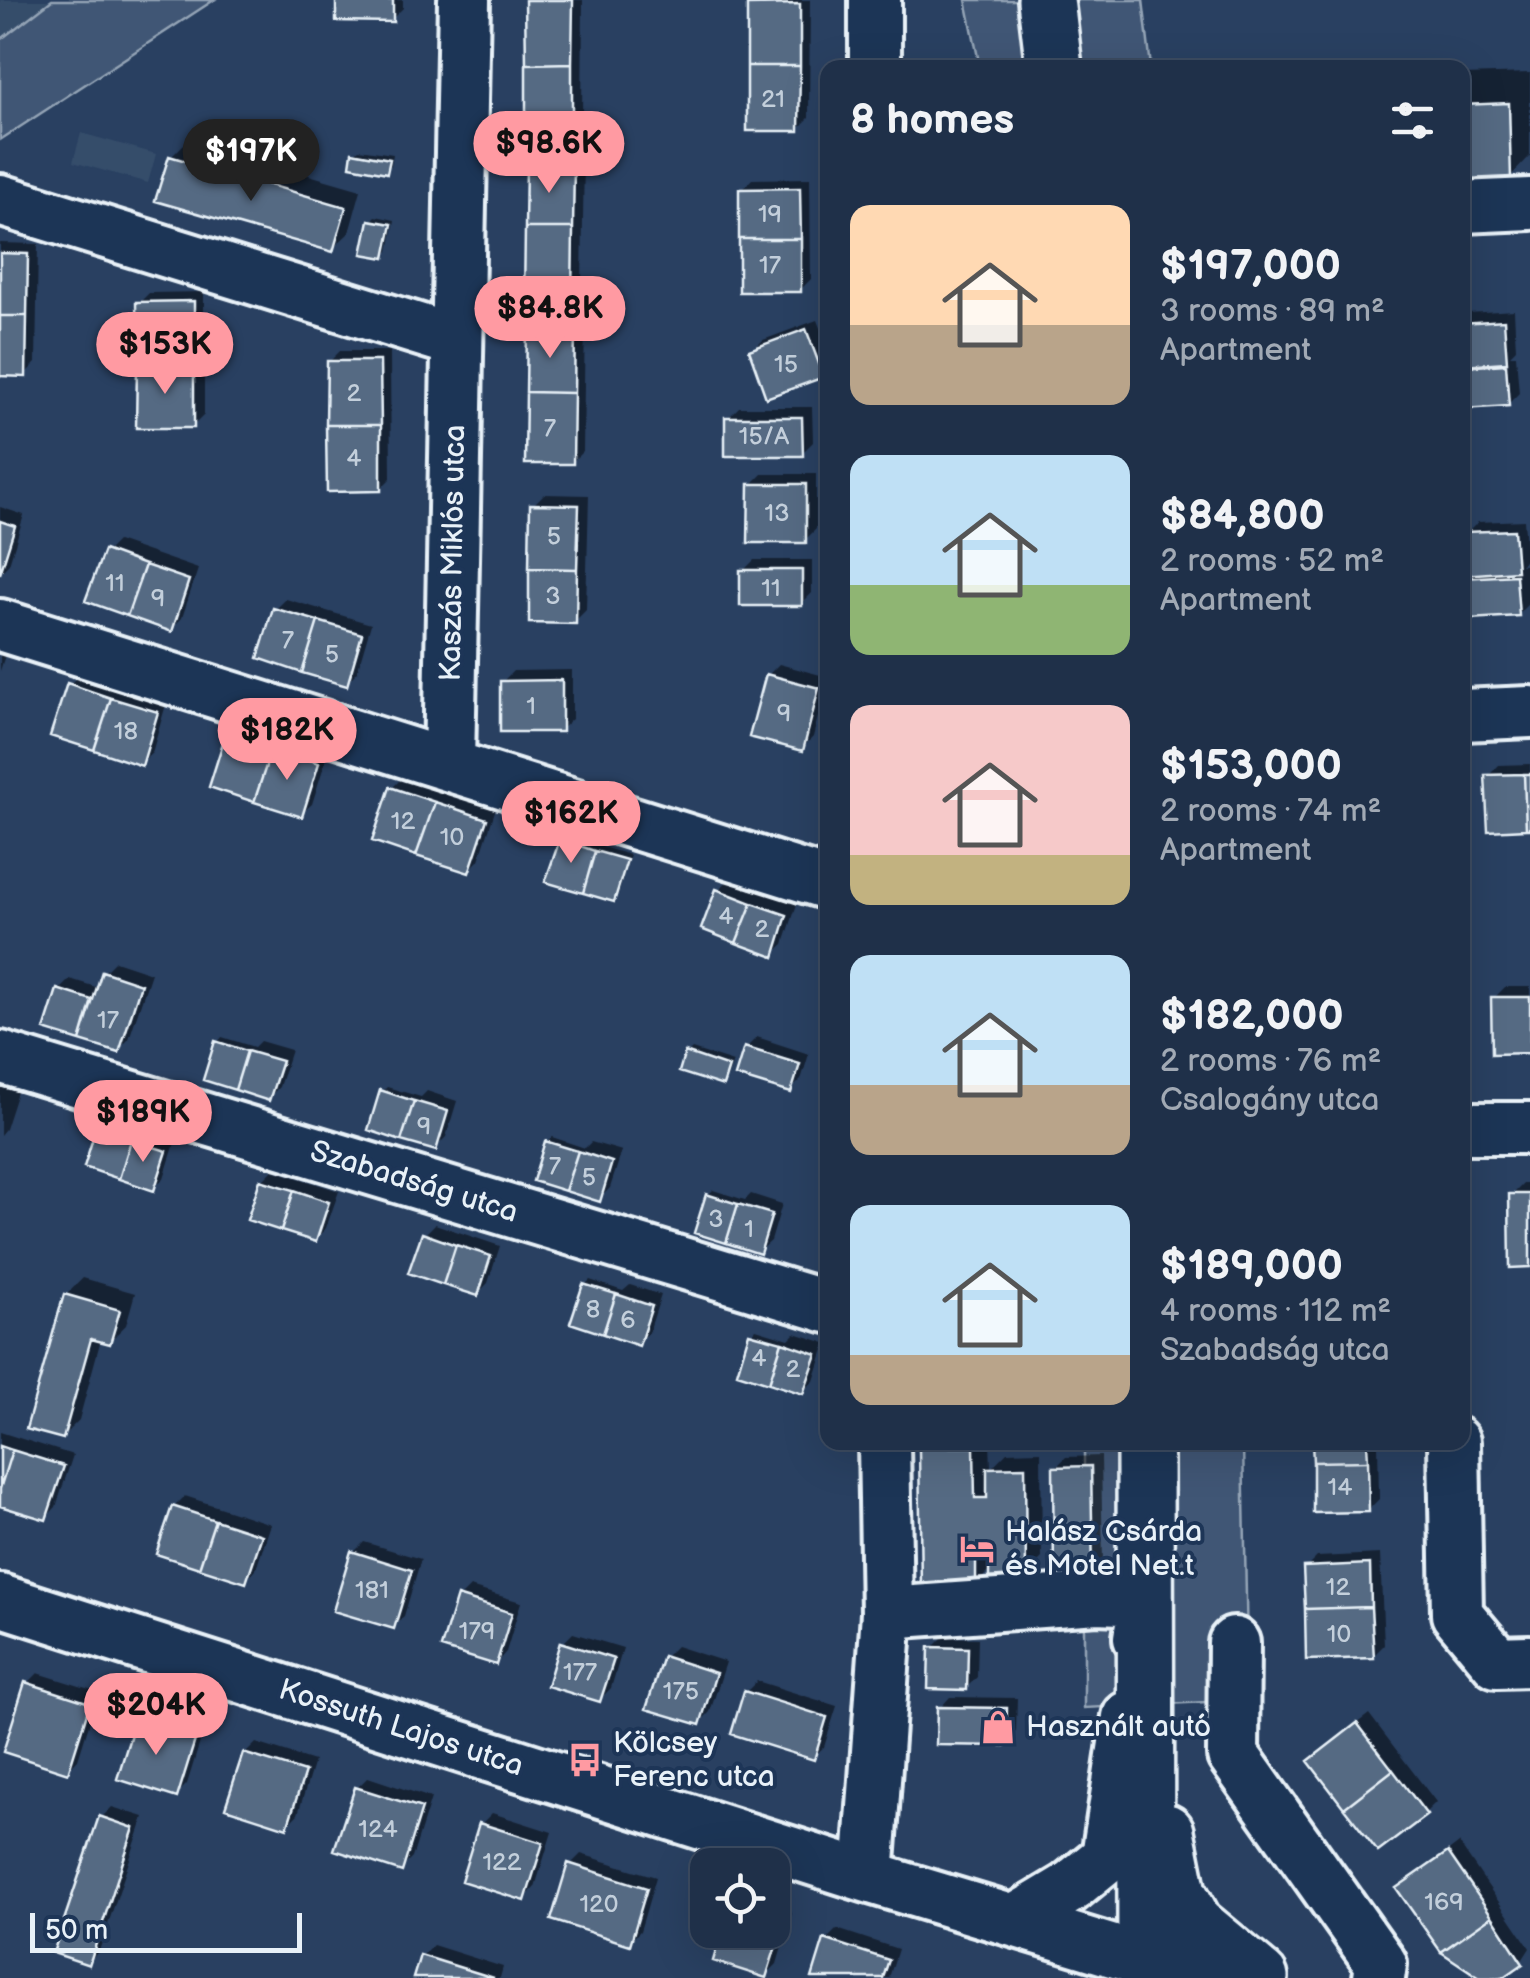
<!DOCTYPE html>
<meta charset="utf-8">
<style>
body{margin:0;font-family:"Balsamiq Sans",sans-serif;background:#2c3c53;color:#f1f3f6;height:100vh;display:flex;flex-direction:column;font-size:38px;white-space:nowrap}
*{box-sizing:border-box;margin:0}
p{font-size:32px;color:#a1a9b4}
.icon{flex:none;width:55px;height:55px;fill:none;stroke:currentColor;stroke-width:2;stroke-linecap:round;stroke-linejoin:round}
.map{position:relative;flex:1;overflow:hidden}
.details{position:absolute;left:820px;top:60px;width:650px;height:1390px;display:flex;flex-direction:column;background:#1f3049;border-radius:20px;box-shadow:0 10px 40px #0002,0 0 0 2px #3c4b61}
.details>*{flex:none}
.buttons{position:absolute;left:690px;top:1848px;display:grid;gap:20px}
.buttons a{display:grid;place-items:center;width:100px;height:100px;border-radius:20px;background:#1f3049;box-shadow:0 10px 40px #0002,0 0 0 2px #3c4b61;font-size:50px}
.scale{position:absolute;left:30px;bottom:25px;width:272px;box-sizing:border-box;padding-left:10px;border:5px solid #e8f1f8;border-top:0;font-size:28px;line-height:35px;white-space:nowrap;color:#e8f1f8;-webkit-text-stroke:8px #1d3557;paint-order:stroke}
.price{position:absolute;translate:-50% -85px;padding:0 22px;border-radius:35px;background:#ff9aa2;color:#111;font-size:32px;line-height:65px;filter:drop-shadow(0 2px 5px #0008)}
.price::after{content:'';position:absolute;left:50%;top:60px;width:30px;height:22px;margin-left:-15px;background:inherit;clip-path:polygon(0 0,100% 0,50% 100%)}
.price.on{background:#222;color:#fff}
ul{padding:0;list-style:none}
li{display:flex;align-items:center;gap:30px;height:250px;padding:0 30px}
li span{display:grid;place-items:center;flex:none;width:280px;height:200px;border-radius:20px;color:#555}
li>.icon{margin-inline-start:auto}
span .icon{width:120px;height:120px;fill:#fffc;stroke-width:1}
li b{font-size:42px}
h2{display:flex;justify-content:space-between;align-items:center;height:120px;padding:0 30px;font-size:42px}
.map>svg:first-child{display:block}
.built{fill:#364d6b}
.green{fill:#415774;stroke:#94a4b6;stroke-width:2.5}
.shadow{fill:#0007}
.building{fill:#556a83;stroke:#e8f1f8;stroke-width:2.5}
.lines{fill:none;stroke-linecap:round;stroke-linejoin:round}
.minor-casing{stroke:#e8f1f8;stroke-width:58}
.major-casing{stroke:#e8f1f8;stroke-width:62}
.minor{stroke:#1d3557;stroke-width:50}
.major{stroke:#1d3557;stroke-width:55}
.labels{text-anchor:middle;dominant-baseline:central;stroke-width:8;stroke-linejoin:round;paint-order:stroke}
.number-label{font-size:25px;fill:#c3cfdb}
.street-label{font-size:30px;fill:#e8f1f8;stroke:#1d3557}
.poi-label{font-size:30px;fill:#e8f1f8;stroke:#1d3557;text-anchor:start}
</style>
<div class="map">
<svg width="1530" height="1978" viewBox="0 0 1530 1978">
<rect width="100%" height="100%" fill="#294061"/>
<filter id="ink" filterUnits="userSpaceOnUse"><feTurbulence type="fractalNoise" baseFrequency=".01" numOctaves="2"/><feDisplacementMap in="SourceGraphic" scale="20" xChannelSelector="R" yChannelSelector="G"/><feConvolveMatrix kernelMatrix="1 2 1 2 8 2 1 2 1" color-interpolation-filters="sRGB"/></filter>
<g filter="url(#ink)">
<!-- built -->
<path class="built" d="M0 0H52L0 40Z
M81 133 156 154 148 183 73 162Z"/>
<!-- green -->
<path class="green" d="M52 0H214L0 140V40Z
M966 0H1143L1151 67H980Z
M1084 1443H1243L1248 1700 1084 1708Z"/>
<!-- shadow -->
<path class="shadow" d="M339 0H403V8L392 19Z
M528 0H583L582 121 571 132Z
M756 0H810L809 118 798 129 749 6Z
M1530 73V156L1510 177 1462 178V75Z
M188 140 361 190 349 233 332 249 171 157Z
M359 149 393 154 391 165 386 170 354 153Z
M539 154 584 155 582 287 571 298 528 165Z
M810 178 811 279 800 290 741 190 752 179Z
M376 216 395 220 389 251 385 255 371 221Z
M0 243 38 244 36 363 25 374H0Z
M204 292V415L193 426 138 304 149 293Z
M1514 310 1516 349 1510 355H1516L1519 393 1508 404 1462 406V318L1468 313Z
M540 318 585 319 583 451 572 462 529 329Z
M817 320 828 348V370L823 375 752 351 763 340Z
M340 351H390L391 478 380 489 329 362Z
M739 407H812L813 442 802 453 728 418Z
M762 474H816V529L805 540 751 485Z
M544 494 589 495 586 610 575 621 533 505Z
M0 507 24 515 9 564 0 573Z
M1524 520 1527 558 1520 565H1527L1529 603 1518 614 1471 593 1462 594V547H1468L1467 533 1478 522Z
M117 541 198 569 182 618 171 629 106 552Z
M754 560H812V593L801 604 743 571Z
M286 599 371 624 357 672 346 683 275 610Z
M0 650 6 652 0 671Z
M779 664 828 677 813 737 802 748 768 675Z
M572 670V719L561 729 502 682 513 671Z
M80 674 167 701 152 753 141 763 69 685Z
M239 724 328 753 312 804 301 814 228 735Z
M1530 764V827L1488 776 1499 765Z
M403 777 496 808 479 860 468 871 392 788Z
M573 830 605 840 602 847 630 855 618 894 613 899 562 840Z
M729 879 797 904 784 944 773 954 719 890Z
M115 961 151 973 129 1039 118 1050 47 1028 59 990 70 979 99 988 104 972Z
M1505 987H1530V1050L1494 998Z
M222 1037 254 1047 260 1041 291 1050 279 1087 268 1098 218 1042Z
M757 1037 809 1054 801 1080 790 1090 746 1048Z
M692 1049 733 1062 727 1078 723 1083 687 1054Z
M0 1087 17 1092 5 1129 0 1135Z
M387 1087 421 1097 427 1091 457 1101 446 1137 435 1148 382 1092Z
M109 1119 176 1140 164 1178 153 1188 98 1130Z
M552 1137 585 1148 591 1142 622 1151 610 1188 599 1199 547 1142Z
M273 1170 339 1191 326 1228 316 1239 262 1181Z
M1523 1184H1530V1265L1512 1195Z
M713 1190 745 1200 751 1194 782 1204 771 1241 760 1251 708 1195Z
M435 1224 500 1246 488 1283 477 1294 424 1235Z
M83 1278 135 1293 126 1325 109 1342 101 1339 79 1420 62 1437 66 1295Z
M590 1280 623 1291 630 1285 661 1295 649 1332 638 1343 585 1285Z
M756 1329 789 1339 795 1333 826 1343 814 1381 803 1391 752 1334Z
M0 1432 73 1455 56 1507 45 1518 0 1503Z
M928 1442H990L991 1468 1007 1452 1041 1451 1042 1558 1025 1575 991 1569 975 1585 922 1448Z
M1315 1442H1378L1379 1499 1368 1510Z
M1101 1456 1103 1562 1092 1573 1055 1468 1066 1457Z
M185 1496 271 1524 256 1569 246 1580 174 1507Z
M364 1542 421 1559 404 1616 393 1626 353 1553Z
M1380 1554 1384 1645 1373 1656 1306 1568 1317 1557Z
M470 1587 521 1602 506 1652 496 1663 459 1598Z
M573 1633 623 1648 611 1688 600 1699 562 1644Z
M943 1637 978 1638 977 1677 966 1688 932 1648Z
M676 1646 726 1662 710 1712 699 1723 665 1657Z
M38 1673 99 1692 78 1759 67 1770 27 1684Z
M757 1681 837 1706 824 1747 813 1757 746 1692Z
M950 1697 1017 1698 1016 1733 1005 1744 940 1708Z
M149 1709 205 1726 187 1784 176 1795 139 1720Z
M1369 1714 1436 1802 1425 1813 1322 1750Z
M256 1743 314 1761 298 1814 287 1825 245 1754Z
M368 1777 431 1798 412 1858 401 1869 357 1788Z
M112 1807 144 1817 99 1951 88 1962 101 1818Z
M492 1813 552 1832 535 1887 525 1898 481 1824Z
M1459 1843 1530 1948 1521 1962 1499 1978H1485L1400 1888Z
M581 1854 656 1877 640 1931 629 1942 570 1865Z
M772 1907 792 1913 777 1964 766 1975 725 1930H772Z
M837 1929 898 1949 889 1978H814L826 1940Z
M433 1945 503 1967 500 1978H415L422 1956Z"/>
<!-- building -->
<path class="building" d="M336 0H393V22L336 21Z
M525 0H573L572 63 526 64Z
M800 4V66H747V5Z
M572 63V134L526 135V64Z
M747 66H800L799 131H747Z
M1509 103 1511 179 1462 181V105Z
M352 152 390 159 387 173 350 166Z
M169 156 346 207 333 252 155 201Z
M526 164 574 165 573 228H525Z
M800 188 801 239H739V189Z
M369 220 392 224 385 258 362 254Z
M525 228H573L572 301 524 300Z
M739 239H801V292H739Z
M0 253 28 254 27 316H0Z
M194 301V367L137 366 136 302Z
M0 316H27L26 377 0 376Z
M1504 320 1507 362 1462 365V323Z
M527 328 575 329 574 393 526 392Z
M806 329 824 377 766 398 749 350Z
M327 361H380L381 425H326Z
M1506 364 1509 406 1462 409V367Z
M137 366 194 367V428H136Z
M526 392 574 393 573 464H525Z
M725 417H802L803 456H725Z
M326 425H381V491L327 492Z
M749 484H806V543H748Z
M530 504 579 505 577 569 529 568Z
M0 521 15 526 0 574Z
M1514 530 1517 571 1462 575 1465 532Z
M104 550 145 565 127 616 85 601Z
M145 565 189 580 172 632 127 616Z
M529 568 577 569 576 624 529 623Z
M740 570H802V606H740Z
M1516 575 1519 616 1469 619 1468 596H1462V578Z
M273 608 318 621 302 673 258 658Z
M318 621 362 634 347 686 302 673Z
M766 674 819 688 803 751 749 737Z
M562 680V732H500V681Z
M67 683 111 698 94 750 50 736Z
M111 698 158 712 142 766 94 750Z
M226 733 272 748 254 802 209 787Z
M272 748 319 763 302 817 254 802Z
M1524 774H1530V829H1526Z
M1524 774 1526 829 1488 831 1485 775Z
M390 787 435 802 416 856 372 841Z
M435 802 487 819 469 873 416 856Z
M560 839 595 851 583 893 545 882Z
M595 851 627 860 614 902 583 893Z
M716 889 752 903 736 943 701 929Z
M752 903 787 915 774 957 736 943Z
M102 971 141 984 119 1053 80 1041Z
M57 989 92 1000 80 1041 44 1030Z
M1491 997H1530V1053L1492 1054Z
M215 1041 247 1051 235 1090 203 1080Z
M744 1047 800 1064 791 1093 735 1076Z
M247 1051 282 1061 269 1101 235 1090Z
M685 1052 729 1067 723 1086 679 1072Z
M380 1090 414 1101 401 1141 368 1130Z
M414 1101 448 1111 436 1151 401 1141Z
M96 1128 131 1140 119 1179 84 1167Z
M131 1140 167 1151 154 1191 119 1179Z
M545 1141 578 1151 565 1191 533 1181Z
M578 1151 612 1162 600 1202 565 1191Z
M260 1180 294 1190 281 1231 247 1220Z
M294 1190 329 1202 316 1242 281 1231Z
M706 1194 738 1204 726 1243 694 1233Z
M1509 1194H1530V1267L1510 1268Z
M738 1204 772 1214 760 1254 726 1243Z
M422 1233 456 1245 443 1285 408 1273Z
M456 1245 491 1256 478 1296 443 1285Z
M583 1284 616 1294 603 1334 570 1323Z
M64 1294 120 1310 110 1344 91 1339 63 1439 26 1429Z
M616 1294 652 1306 639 1346 603 1334Z
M749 1333 782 1342 769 1383 737 1373Z
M782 1342 817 1354 803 1394 769 1383Z
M1312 1442H1367L1368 1461 1313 1462Z
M0 1446 12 1450 0 1489Z
M919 1447H974L975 1498H987V1468L1025 1467 1026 1578H989V1553H976V1587L921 1588Z
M12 1450 64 1466 46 1520 0 1506V1489Z
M1368 1461 1369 1512 1313 1513V1462Z
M1091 1466 1093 1575 1054 1576 1053 1467Z
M172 1506 215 1520 199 1568 156 1554Z
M215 1520 262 1535 246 1583 199 1568Z
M351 1551 412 1570 394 1629 333 1611Z
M1370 1564 1371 1607 1305 1609 1303 1567Z
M457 1596 512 1613 496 1665 441 1648Z
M1371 1607 1374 1658 1306 1660 1305 1609Z
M560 1642 614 1659 600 1702 547 1686Z
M929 1647 968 1648 967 1690 928 1689Z
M663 1656 716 1673 700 1725 646 1709Z
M25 1682 90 1703 68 1773 3 1752Z
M744 1691 827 1717 814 1760 731 1734Z
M937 1707 1007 1708 1006 1746 936 1745Z
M136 1718 196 1737 177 1798 117 1779Z
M1357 1723 1393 1770 1344 1808 1308 1761Z
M243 1753 305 1772 287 1828 225 1808Z
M1393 1770 1427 1815 1378 1852 1344 1808Z
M355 1787 422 1808 402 1872 334 1850Z
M99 1816 134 1828 89 1965 53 1953Z
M479 1823 543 1843 525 1901 461 1881Z
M1448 1852 1492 1916 1441 1952 1396 1888Z
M568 1863 647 1888 630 1945 551 1920Z
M1492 1916 1523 1964 1503 1978H1480L1441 1952Z
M772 1921 783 1924 766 1978 713 1961 722 1930H772Z
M824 1939 889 1960 883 1978H812Z
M420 1955 494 1978H413Z"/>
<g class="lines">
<!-- minor casing -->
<g class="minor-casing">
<path id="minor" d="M875 68V0
M0 200 456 341
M1462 207 1530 204
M0 625 828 884
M1462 715 1530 712
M449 764 464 0
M0 1057 828 1307
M1462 1128H1530
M1454 1442 1457 1614 1497 1662 1530 1661
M0 1600 868 1877 1146 1961 1145 1978
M887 1613 1097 1598 1145 1600 1139 1638
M1234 1643 1233 1755 1381 1964 1379 1978
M868 1877 887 1613 884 1442
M1014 1921 1069 1888 1107 1857 1128 1717"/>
</g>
<!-- major casing -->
<g class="major-casing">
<path id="major" d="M1046 0 1054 68
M1145 1442 1146 1961 1204 1978
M1166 1832 1178 1893 1195 1924 1260 1978"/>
</g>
<!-- minor -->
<use href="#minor" class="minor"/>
<!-- major -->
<use href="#major" class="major"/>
</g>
</g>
<!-- icons -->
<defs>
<g id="hotel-bare" transform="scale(2.7)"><path d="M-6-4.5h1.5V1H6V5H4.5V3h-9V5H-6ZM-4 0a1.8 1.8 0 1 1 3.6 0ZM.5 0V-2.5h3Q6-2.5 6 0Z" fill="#ff9aa2" stroke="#1d3557" stroke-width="2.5" paint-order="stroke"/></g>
<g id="shop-bare" transform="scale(2.7)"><path d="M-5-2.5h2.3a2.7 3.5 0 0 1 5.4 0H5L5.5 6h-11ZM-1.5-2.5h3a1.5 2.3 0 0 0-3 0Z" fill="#ff9aa2" stroke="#1d3557" stroke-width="2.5" paint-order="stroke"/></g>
<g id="bus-bare" transform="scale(2.7)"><path d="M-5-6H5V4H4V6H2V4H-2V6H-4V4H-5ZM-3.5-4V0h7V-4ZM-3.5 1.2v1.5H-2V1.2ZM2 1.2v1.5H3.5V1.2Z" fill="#ff9aa2" stroke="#1d3557" stroke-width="2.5" paint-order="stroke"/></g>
</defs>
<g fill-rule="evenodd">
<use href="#hotel-bare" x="977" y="1549"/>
<use href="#shop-bare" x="998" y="1727"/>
<use href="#bus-bare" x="585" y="1760"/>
</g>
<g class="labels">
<!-- number labels -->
<g class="number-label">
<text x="773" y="99">21</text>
<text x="770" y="214">19</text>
<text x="770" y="265">17</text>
<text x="786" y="364">15</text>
<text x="354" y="393">2</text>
<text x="550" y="428">7</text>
<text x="764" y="436">15/A</text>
<text x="354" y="458">4</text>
<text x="777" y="513">13</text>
<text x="554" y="536">5</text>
<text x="115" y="583">11</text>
<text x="771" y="588">11</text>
<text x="553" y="596">3</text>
<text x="158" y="598">9</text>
<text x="288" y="640">7</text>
<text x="332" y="654">5</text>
<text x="531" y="706">1</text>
<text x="784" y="713">9</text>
<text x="126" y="731">18</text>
<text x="403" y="821">12</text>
<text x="452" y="837">10</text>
<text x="726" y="916">4</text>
<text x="762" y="929">2</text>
<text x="108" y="1020">17</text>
<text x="424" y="1126">9</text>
<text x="555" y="1166">7</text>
<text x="589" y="1177">5</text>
<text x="716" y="1219">3</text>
<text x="749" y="1229">1</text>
<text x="593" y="1309">8</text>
<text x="628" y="1320">6</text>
<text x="759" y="1358">4</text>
<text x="793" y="1369">2</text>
<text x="1340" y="1487">14</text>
<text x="1338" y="1587">12</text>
<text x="372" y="1590">181</text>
<text x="477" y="1631">179</text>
<text x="1339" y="1634">10</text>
<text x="580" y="1672">177</text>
<text x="681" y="1691">175</text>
<text x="378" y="1829">124</text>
<text x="502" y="1862">122</text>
<text x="1444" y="1902">169</text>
<text x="599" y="1904">120</text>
</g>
<!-- street labels -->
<g class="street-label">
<text transform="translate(453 553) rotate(-89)">Kaszás Miklós utca</text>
<text transform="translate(414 1182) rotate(17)">Szabadság utca</text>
<text transform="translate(401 1728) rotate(18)">Kossuth Lajos utca</text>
</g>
<!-- poi labels -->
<g class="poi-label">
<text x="1005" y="1532">Halász Csárda<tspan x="1005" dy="34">és Motel Net.t</tspan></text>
<text x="1026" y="1727">Használt autó</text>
<text x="613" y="1743">Kölcsey<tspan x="613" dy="34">Ferenc utca</tspan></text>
</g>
</g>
</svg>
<div class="buttons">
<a><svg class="icon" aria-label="locate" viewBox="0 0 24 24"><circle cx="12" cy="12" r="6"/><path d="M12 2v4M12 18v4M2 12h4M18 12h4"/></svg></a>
</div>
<div class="scale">50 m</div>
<b class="price" style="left:549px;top:196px">$98.6K</b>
<b class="price on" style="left:251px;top:204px">$197K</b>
<b class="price" style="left:550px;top:361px">$84.8K</b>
<b class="price" style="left:165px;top:397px">$153K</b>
<b class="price" style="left:287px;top:783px">$182K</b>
<b class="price" style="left:571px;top:866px">$162K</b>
<b class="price" style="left:143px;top:1165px">$189K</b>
<b class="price" style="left:156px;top:1758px">$204K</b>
<section class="details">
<h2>8 homes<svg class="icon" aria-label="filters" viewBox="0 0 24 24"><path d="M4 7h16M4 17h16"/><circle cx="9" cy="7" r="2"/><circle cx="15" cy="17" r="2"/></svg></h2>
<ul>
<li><span style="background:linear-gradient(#ffd9b3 60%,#b9a48a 0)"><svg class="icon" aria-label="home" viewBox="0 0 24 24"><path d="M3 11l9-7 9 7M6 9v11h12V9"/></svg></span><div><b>$197,000</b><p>3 rooms · 89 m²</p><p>Apartment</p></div></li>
<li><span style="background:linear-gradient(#bfe0f5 65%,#8fb573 0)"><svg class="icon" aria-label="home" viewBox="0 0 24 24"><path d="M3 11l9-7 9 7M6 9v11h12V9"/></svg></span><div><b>$84,800</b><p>2 rooms · 52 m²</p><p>Apartment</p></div></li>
<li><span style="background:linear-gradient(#f6c9c9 75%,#c2b280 0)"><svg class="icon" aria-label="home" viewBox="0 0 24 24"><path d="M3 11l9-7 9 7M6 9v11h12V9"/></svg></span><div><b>$153,000</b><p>2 rooms · 74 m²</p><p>Apartment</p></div></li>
<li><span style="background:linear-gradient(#bfe0f5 65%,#b9a48a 0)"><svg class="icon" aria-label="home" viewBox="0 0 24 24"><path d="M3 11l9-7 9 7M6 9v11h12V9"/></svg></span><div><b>$182,000</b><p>2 rooms · 76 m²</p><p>Csalogány utca</p></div></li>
<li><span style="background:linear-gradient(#bfe0f5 75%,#b9a48a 0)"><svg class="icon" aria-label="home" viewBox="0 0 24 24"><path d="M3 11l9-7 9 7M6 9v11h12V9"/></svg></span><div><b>$189,000</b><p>4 rooms · 112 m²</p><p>Szabadság utca</p></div></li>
</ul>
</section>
</div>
